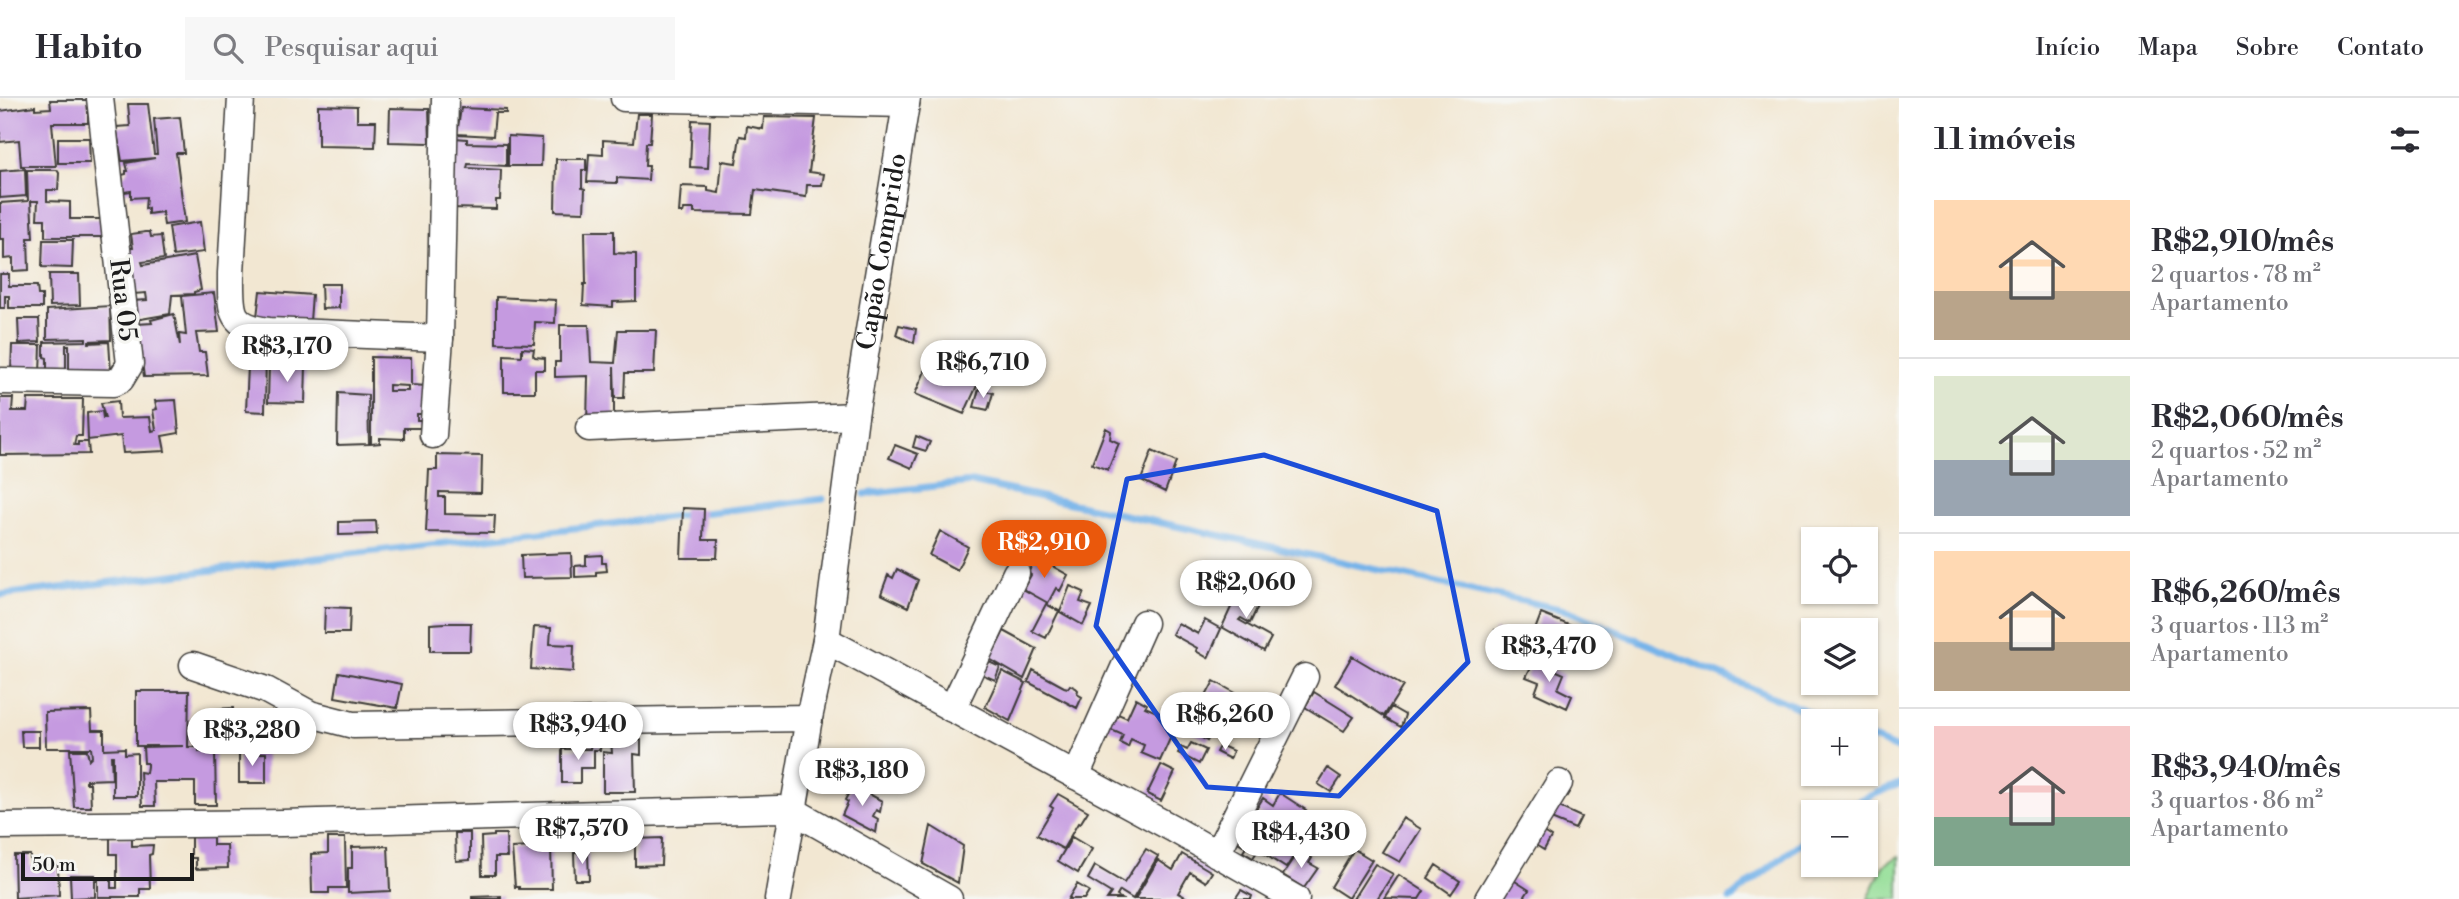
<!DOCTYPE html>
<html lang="pt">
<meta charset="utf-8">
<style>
body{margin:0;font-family:"Libre Bodoni",serif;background:#f7f7f7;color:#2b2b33;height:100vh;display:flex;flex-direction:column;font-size:26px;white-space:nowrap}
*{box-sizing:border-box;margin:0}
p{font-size:23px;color:#7c7c81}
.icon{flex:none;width:38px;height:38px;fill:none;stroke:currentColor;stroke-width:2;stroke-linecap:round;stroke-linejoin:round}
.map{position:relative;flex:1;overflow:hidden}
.panel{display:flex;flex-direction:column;background:#fff;width:560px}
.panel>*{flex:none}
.buttons{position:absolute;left:1801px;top:429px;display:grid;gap:14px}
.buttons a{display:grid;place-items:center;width:77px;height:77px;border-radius:0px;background:#fff;box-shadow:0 2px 5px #0004;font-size:35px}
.scale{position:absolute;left:21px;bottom:18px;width:173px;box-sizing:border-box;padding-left:7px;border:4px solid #1c1c1c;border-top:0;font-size:19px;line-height:24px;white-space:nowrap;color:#1c1c1c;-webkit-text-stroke:5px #f6f6f2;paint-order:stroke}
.price{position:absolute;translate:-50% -60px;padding:0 16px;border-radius:24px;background:#fff;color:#222;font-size:23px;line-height:46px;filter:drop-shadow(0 2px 4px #0008)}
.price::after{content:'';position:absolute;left:50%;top:42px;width:21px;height:16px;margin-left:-10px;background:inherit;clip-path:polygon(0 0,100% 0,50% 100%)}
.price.current{background:#ea580c;color:#fff}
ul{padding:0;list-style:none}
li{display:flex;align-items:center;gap:21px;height:175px;padding:0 35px}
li+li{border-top:2px solid #e1e1e2}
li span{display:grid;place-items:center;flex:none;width:196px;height:140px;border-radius:0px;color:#555}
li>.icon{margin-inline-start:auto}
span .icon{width:84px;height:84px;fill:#fffc;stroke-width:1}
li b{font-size:30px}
h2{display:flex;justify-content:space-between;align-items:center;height:84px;padding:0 35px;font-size:30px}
header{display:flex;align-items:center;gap:42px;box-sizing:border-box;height:98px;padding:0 35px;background:#fff;border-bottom:2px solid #e1e1e2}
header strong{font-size:33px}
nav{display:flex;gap:38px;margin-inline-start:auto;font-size:24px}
.search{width:490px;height:63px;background:#f7f7f7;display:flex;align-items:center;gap:18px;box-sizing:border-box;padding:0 24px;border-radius:0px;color:#7c7c81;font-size:26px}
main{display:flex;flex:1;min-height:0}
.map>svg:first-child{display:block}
.green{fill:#97df9a;stroke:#5a7e5b;stroke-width:2}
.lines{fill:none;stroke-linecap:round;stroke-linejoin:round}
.stream{stroke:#77b4e9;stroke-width:7}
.building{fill:#c59ae0;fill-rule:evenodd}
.minor-casing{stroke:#3c3a37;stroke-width:29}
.minor{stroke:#fff;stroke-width:26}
.marked{fill:none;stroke:#1d4ed8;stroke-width:5;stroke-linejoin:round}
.labels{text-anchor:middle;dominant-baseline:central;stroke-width:7;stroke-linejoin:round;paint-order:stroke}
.street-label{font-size:26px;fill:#1c1c1c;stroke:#f6f6f2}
</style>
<header>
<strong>Habito</strong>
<div class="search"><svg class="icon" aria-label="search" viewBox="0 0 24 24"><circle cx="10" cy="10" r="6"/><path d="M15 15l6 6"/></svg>Pesquisar aqui</div>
<nav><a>Início</a><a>Mapa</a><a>Sobre</a><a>Contato</a></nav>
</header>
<main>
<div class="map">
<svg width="1899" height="801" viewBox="0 0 1899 801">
<rect width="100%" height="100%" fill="#f6f6f2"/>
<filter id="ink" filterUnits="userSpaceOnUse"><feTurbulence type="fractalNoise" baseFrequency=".0143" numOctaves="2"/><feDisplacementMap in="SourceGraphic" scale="14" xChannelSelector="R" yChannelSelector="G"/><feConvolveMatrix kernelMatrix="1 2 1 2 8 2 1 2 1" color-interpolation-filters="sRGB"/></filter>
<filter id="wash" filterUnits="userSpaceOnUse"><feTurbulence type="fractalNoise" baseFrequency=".00686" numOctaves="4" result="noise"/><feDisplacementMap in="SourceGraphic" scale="28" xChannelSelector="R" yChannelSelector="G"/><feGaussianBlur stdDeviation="1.57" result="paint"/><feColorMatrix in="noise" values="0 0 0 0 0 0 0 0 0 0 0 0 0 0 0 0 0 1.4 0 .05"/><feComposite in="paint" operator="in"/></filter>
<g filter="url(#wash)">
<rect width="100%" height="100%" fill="#f2e7d2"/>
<!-- green -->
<path class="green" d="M1899 758V801H1868L1883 768Z"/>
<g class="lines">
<!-- stream -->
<path class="stream" d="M865 396 972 384 1569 513 1830 623
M0 497 823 401
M1866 638 1899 652
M1841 714 1851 706 1899 686
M1730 801 1813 735"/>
</g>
<g id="blocks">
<!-- building -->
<path class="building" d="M50 2H88V25H52L56 68H21L19 42 0 44V13L35 8V11L51 10Z
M128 6H148L154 56H157L154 21 180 19 184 55H176L185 124 164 127 162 114 148 116V110L145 111 146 99 131 100V93L124 94 122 77 126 76V73H128L126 65 155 60 122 63 116 29 130 28Z
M318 7 357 8V23H376L375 49 318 48Z
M390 10 429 11 430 45 389 44Z
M461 10 506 12V15H495L493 38 457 36Z
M637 16H652L650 45H646L645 68H649L648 82 617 80V85L587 84 589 56 603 57V42L634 44Z
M764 19 816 20 809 74 824 76 822 87H807L806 99 755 92 752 116 694 115V111H684L683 115H679L681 88 708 89V93L719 95 722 63 736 65 740 38 746 39 747 28 763 31Z
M692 22 710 23 708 70 690 69Z
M508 38 542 40 541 68H508Z
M58 40H89L90 65H58Z
M455 40 467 41V45L506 46V68L468 66 467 70 501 72 500 102H496V111L449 110Z
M556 61H586V72H582V90L585 91 584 114 555 113Z
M25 71 26 98 0 100V73Z
M27 72H57L59 75 58 92H47V103L70 104V121H102L104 139H45V121H37L38 103H31L33 140H28L29 172 13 173V160L4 161V141H0V105L28 103Z
M200 124 204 154 173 158 169 129Z
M585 133H614V155L636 156V203L613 204V209L583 207 584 186H586Z
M146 134H150L151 139 161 138 164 161 142 164 143 167 195 158 201 192 194 194V196L172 197 170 216 135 222 132 203 147 202 146 195 133 196 127 150H133L131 136Z
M43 142H73L72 170 42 169Z
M0 176H9V188H37L38 197H42V210H9V198H5V210H0Z
M49 176H79L80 207 50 208Z
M321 186H339V210L322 211Z
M260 193 312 197 310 223 257 219Z
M214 195 219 234 196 235 199 254H205L208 278 144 279 137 226 152 225 151 222 174 216 180 247 179 236 186 237 182 198Z
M496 199 556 202 555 225 535 224 534 246 496 245Z
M110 208 111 242 89 243V245L109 244 111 275 69 279V247H66V279L47 272V260L44 259V244L86 243V240L47 241V212Z
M18 221H39L40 244 19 245Z
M560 227H589L591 264 615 265 618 232H656L654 275H625L624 300H615L614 269V328H587L588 278 555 279V264H560Z
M899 227 916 231 914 245 896 237Z
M12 247H41L40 276 11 275Z
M245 250H266L265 314 246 313 248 268H245Z
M522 250 534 251 533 257 535 259 545 260V272H535V294H504V257L522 258Z
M932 257 981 279 964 316 915 296Z
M371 259 411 260V287L427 288 426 316H417V322H421L425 330H404V341L380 340V345L371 346ZM389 287 408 288V293H389Z
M269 267H306L305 305 268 304Z
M979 291 993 295 988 312 974 309Z
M338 295 368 297 369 346 337 347Z
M0 300H13L12 313H27L28 301H83L82 338H76L74 347H78V344H88L89 356 0 357Z
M176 302 179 335 162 338 165 353 123 355 121 338 88 342 87 315 102 313 103 320H105L101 305 118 303 119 320 150 319 152 333 156 332 153 312 157 311 155 303Z
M1106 330 1111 333 1110 341 1119 345 1108 372 1092 366Z
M916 338 930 344 926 353 913 349Z
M895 347 918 356 912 370 889 360Z
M1152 353 1176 364 1165 394 1141 382Z
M437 357 482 358 481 395 439 394V399H445V416L495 417 494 435 426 434 429 372H437Z
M683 410 704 411 703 442H718L717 460H681Z
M376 423 377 436 339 437V424Z
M940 433 968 449 957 472 929 457Z
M571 455 572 479 522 480 521 457Z
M602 457V465H606L607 473 596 474V478L575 479V468L586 467V458Z
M1036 459 1068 477 1060 493 1056 490 1048 505 1023 491 1031 477 1028 475Z
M1198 465 1223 480 1212 499 1187 485Z
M897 471 918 482 908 509 881 496 888 477 893 480Z
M1266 473 1283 485 1274 500 1256 489Z
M1070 488 1084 494 1080 504 1092 508 1083 527 1060 514Z
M1244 489 1262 500 1250 525 1241 520 1239 522 1271 540 1264 553 1222 529 1233 505H1235Z
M1046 506 1059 513 1046 540 1032 533Z
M325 509 350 510 349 535H324Z
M1541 516 1574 529 1570 540 1562 544 1560 551 1532 540Z
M1205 522 1221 531 1208 560 1196 553 1197 550 1172 536 1178 525 1198 536Z
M446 525H471L470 553H430V526Z
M534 529 551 530 550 546 574 547 573 574 531 571Z
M1495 532 1507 536 1502 553 1489 547Z
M1004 533 1037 551 1024 581 976 553 981 541 996 549Z
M976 558 1000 569 995 582 970 571Z
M1352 558 1403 588 1384 618 1335 587Z
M1534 563 1564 576 1558 591 1572 598 1567 610 1535 595 1539 584 1526 579Z
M1033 572 1064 589 1068 590 1070 587 1076 590 1078 592 1077 596 1082 599 1077 610 1028 584Z
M1002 573 1026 585 1010 623 985 609Z
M339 574 402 586 397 610 335 599Z
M1214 583 1248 602 1246 605 1255 610 1248 622 1206 598Z
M136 593H189L188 649H199V654L215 653 216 707H195V684H154L155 708H142L140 674 146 675 147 668V665H144L143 649 184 648H136Z
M1314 594 1354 619 1344 633 1305 609Z
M1199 598 1224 613 1207 643 1181 627Z
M1136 600 1147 606 1145 609 1178 623 1160 663 1141 655 1144 647 1131 641 1128 649 1120 645 1123 637 1102 628 1109 612 1127 620Z
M1391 609 1405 617 1401 629 1385 620Z
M233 610 234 645 208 646V640H217L216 611Z
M91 613 92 632H104V651L125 650V656L137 655V698H113V658H111L112 681 86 682V685H90L91 709H74L70 652H87L89 662 92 659 91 650H46L45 614Z
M21 633H39V649H22Z
M591 642H601L600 652H594V670H580V685H562V651H590Z
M611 642H641V657L634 656 635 694H603V654L612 655Z
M1191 645 1206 652 1199 666 1178 655 1181 649 1187 652Z
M1220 647 1233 653 1230 661 1216 654Z
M850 653 868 662 873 653 882 658 876 670 880 672 876 680 880 683 874 692 839 673Z
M239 655H266V685H239Z
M1161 667 1175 674 1161 703 1147 696Z
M1328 670 1341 679 1331 694 1318 686Z
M853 687 882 703 880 714 876 712 873 718 878 721 876 735 842 717 848 704 845 702Z
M1280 695 1306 712 1290 736 1255 713 1263 700 1273 707Z
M1058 696 1088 713 1080 726 1078 725 1063 751 1037 737 1053 710 1050 708Z
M1557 708 1581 719 1575 731 1551 721Z
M1241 709 1252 716 1251 719 1300 748 1286 770 1258 752 1253 760 1243 754 1246 749 1226 737Z
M1403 720 1421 731 1400 764 1382 754Z
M931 728 963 748 958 785 923 766Z
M1537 730 1551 739 1544 752 1529 743Z
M455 735H470V762L456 763Z
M494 736H506L507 759H495V777H482L481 739 494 738Z
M191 738H213V747H227L228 770 196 771V760H191Z
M1072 739 1092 751 1078 775 1058 763Z
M110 740H132V748L153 747 152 756 149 757 150 791H140V799H98V781H111V790H117V756H110Z
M328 740H345L346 790H329V795H312L311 756 328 755Z
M662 740 661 767 635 768V741Z
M388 748 390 793 348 795V770H352V749Z
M551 748 552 791H519V789H515L512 750Z
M1146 751 1158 758 1133 801 1120 793 1117 798 1122 801H1107L1111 795 1088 781 1095 768 1124 785Z
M1354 751 1372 762 1348 800 1331 789Z
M1300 752 1312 760 1309 765 1318 770 1304 790 1283 777Z
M574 755H588L589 782H575Z
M1182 756 1212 774 1206 784 1190 774 1178 795 1189 801H1135L1158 762 1173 772Z
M14 757H30V768L58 767 59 797 15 800Z
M1375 766 1393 776 1377 801H1353Z
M1436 767 1460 783 1451 796 1428 780Z
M1501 774 1529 792 1523 801H1485Z
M70 777H95V799L71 800Z
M1399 777 1424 793 1419 801 1384 800Z
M1077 786 1089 793 1084 801H1068Z
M1241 792 1252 798 1251 801H1235Z
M501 798V801H472V799Z"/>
</g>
</g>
<g filter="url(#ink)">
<use href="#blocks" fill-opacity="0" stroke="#3c3a37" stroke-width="2"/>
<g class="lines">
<!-- minor casing -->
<g class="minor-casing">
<g id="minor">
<path d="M241 0 231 175C231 213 228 228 269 233L440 240"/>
<path d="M624 0 906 6"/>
<path d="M0 283 113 285 121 281 130 266 100 0"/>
<path d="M589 330 855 318"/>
<path d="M433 337 440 240 445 0"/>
<path d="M826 542 1172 730 1296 801"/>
<path d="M193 567 266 592 310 616 353 627 809 620"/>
<path d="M952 611 1016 475"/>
<path d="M1076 678 1144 525"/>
<path d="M0 728 283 725 778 711 794 713 949 801"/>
<path d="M1217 756 1305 579"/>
<path id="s1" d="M778 801 809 620 826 542 855 318 907 0"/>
<path d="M1488 801 1559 685"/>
</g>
</g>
<!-- minor -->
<use href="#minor" class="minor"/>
</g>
</g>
<!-- marked area -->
<path class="marked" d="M1264 357 1437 413 1468 564 1339 698 1207 689 1096 528 1127 381Z"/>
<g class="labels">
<!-- street labels -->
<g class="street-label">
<text stroke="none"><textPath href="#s1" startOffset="656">Capão Comprido</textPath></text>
<text transform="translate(123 202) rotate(83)">Rua 05</text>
</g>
</g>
</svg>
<div class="buttons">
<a><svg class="icon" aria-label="locate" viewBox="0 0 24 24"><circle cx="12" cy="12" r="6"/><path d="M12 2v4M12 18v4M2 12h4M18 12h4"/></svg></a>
<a><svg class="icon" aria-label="layers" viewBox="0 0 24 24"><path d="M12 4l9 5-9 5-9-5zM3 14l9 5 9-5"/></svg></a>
<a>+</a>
<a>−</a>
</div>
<div class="scale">50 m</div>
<b class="price" style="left:287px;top:286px">R$3,170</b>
<b class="price" style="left:983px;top:302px">R$6,710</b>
<b class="price current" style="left:1044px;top:482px">R$2,910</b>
<b class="price" style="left:1246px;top:522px">R$2,060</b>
<b class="price" style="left:1549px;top:586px">R$3,470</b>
<b class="price" style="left:1225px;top:654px">R$6,260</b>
<b class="price" style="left:578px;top:664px">R$3,940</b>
<b class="price" style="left:252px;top:670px">R$3,280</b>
<b class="price" style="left:862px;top:710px">R$3,180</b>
<b class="price" style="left:582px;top:768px">R$7,570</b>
<b class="price" style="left:1301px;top:772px">R$4,430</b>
</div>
<section class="panel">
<h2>11 imóveis<svg class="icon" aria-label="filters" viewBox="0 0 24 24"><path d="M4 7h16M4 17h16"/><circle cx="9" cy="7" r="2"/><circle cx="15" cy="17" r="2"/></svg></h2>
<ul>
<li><span style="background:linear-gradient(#ffd9b3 65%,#b9a48a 0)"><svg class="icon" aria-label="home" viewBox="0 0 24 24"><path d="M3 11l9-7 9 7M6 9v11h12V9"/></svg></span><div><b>R$2,910/mês</b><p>2 quartos · 78 m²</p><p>Apartamento</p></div></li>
<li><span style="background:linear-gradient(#dfe7d0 60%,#9aa5b1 0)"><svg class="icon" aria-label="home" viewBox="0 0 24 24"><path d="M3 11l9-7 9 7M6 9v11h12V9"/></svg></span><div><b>R$2,060/mês</b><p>2 quartos · 52 m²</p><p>Apartamento</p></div></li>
<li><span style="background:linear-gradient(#ffd9b3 65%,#b9a48a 0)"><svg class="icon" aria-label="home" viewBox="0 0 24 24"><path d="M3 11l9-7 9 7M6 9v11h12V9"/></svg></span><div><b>R$6,260/mês</b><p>3 quartos · 113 m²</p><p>Apartamento</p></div></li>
<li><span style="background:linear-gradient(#f6c9c9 65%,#7fa58c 0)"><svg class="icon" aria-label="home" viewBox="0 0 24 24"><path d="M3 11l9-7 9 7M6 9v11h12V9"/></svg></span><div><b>R$3,940/mês</b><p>3 quartos · 86 m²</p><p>Apartamento</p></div></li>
</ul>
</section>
</main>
